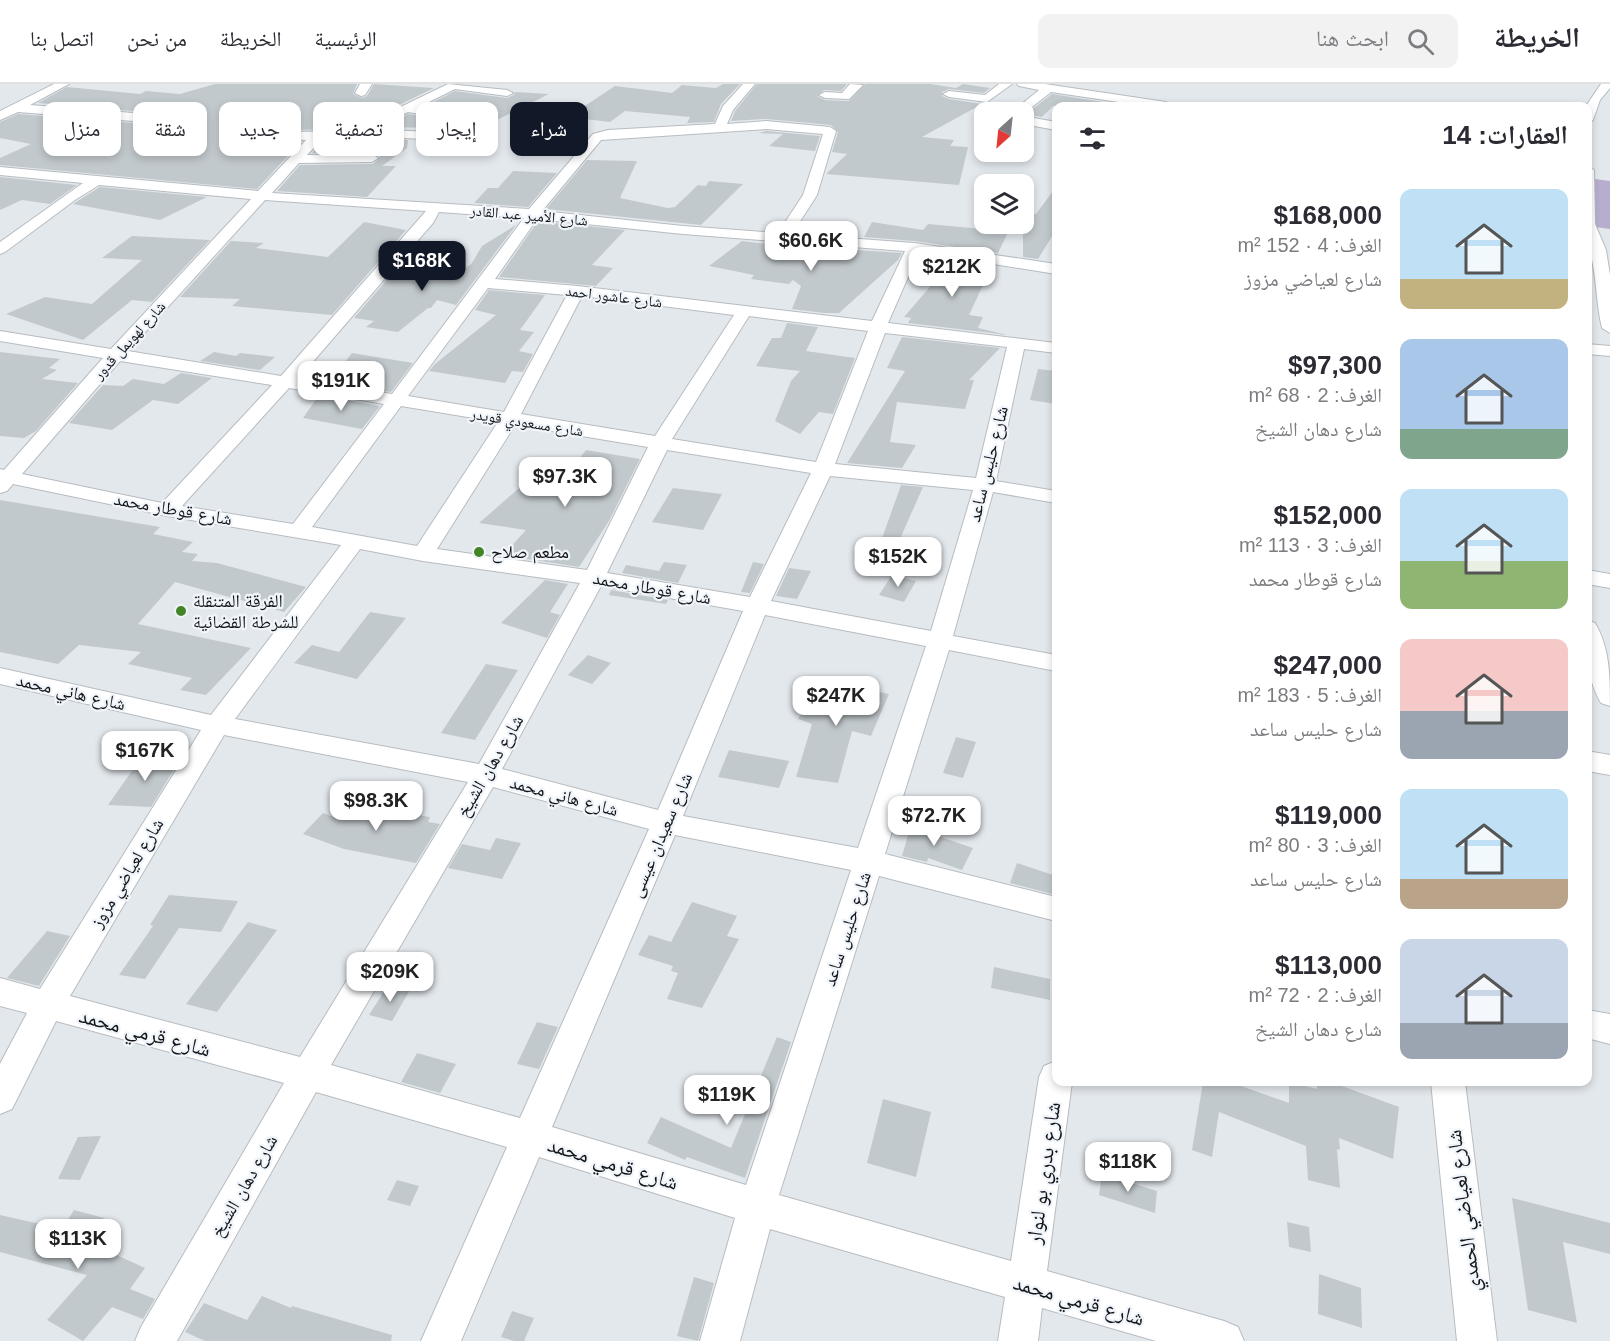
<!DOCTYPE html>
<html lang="ar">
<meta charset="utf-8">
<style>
body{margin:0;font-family:Helvetica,"Noto Naskh Arabic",sans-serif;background:#f2f2f3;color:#2b2b33;direction:rtl;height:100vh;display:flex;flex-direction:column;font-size:22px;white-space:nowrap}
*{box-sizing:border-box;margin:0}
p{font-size:20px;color:#7c7c81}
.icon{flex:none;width:33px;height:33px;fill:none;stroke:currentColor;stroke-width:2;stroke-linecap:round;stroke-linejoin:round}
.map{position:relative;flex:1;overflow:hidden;direction:ltr}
.side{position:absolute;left:1052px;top:18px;width:540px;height:984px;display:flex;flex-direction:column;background:#fff;border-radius:12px;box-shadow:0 3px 9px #0003;direction:rtl}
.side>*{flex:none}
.hud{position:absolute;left:18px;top:18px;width:570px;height:54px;direction:rtl;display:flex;gap:12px}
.needle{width:39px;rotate:207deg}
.buttons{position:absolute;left:974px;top:18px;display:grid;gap:12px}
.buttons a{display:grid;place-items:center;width:60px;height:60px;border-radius:12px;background:#fff;box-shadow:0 3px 9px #0003;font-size:30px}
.price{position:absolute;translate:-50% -51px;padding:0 14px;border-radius:12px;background:#fff;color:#222;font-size:20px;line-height:39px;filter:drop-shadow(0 2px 3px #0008)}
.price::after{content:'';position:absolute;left:50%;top:36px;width:18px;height:14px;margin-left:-9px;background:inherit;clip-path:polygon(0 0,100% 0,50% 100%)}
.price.active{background:#111827;color:#fff}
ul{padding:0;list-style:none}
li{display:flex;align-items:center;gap:18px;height:150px;padding:0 24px}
li span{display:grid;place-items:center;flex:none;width:168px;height:120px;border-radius:12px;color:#555}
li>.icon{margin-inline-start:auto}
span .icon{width:72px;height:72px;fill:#fffc;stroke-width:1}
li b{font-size:26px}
h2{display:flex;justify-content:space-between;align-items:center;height:72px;padding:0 24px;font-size:26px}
.tag{padding:0 21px;border-radius:12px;background:#fff;box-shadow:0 3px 9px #0003;font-size:21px;line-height:54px}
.tag.active{background:#111827;color:#fff}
header{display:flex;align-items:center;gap:36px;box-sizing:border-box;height:84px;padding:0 30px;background:#fff;border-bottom:2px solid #e1e1e2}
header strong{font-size:28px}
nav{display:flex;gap:33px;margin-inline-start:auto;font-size:21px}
.search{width:420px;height:54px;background:#f2f2f3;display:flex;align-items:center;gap:15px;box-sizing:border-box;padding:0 21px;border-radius:12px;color:#7c7c81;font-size:22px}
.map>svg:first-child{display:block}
.forest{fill:#b7adce}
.building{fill:#c2c9cc}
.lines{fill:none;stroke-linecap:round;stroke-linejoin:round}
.street-casing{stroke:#b7bcc1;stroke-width:2}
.street{fill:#fff;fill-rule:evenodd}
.poi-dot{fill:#438526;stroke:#f0f5fb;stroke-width:2}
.labels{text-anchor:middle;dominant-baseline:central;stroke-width:4.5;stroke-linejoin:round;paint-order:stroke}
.far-street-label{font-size:15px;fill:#141517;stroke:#f0f5fb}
.street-label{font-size:18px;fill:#141517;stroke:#f0f5fb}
.poi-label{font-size:18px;fill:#141517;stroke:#f0f5fb;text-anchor:start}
.near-street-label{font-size:21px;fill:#141517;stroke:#f0f5fb}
</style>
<header>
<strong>الخريطة</strong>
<div class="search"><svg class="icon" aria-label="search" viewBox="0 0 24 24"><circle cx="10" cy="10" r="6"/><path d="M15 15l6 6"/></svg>ابحث هنا</div>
<nav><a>الرئيسية</a><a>الخريطة</a><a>من نحن</a><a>اتصل بنا</a></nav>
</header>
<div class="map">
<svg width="1610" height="1257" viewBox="0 0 1610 1257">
<rect width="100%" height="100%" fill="#e3e8ed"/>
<!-- forest -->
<path class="forest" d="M1587 94 1610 97V145L1587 142Z"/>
<!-- building -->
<path class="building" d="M215 0H357L353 10 362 14 367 12 374 0 434 4 350 45 293 46 290 41H280L272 51 274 55 301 58 257 105 0 81V74L31 60 0 54V38L18 30 133 39 141 34 133 27 38 19 67 3 140 10 146 7 180 10Z
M723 0H740L721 20 714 38 687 39 690 33 625 27 610 38 568 33 615 2 672 9 682 1 716 4Z
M757 0H847L841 7 824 6 817 12 825 16 849 17 865 0H930L956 4 963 0 990 4 984 9 949 5 942 8V12L949 15 982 20 922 53 954 56 950 62 968 63 959 101 826 90 847 70 832 68 838 48 831 41 766 35 731 37 735 27Z
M455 7 507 14 514 11 515 8 549 10 497 36 456 29 452 31 450 27 426 22Z
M1052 10 1129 22H1053L1042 33 1026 30Z
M408 30 445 36 435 44 383 43Z
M766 47 820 52 815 67 769 62 783 50 759 49Z
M362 54 408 56 407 64 382 82H396L367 113 277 107 300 81 373 80 380 73 372 68 312 69 321 59 353 57Z
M587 76 637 77 620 114 668 124 675 123 698 101 706 102 709 97 743 100 701 141 546 125Z
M513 87 557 89 528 123 474 119 488 104H498Z
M0 93 77 101 50 120 22 116 0 126Z
M100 103 207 113 160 136 73 120Z
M1056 103V146L1038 175 1023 173V129L1036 130Z
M538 137 625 146 592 181 613 184 596 202 499 193Z
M364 138 406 146 332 231 232 222 240 215 180 213 231 157 264 159 256 164 328 173Z
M872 138 923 146 928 140 982 145 984 140H1012L998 169 914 157 864 153Z
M516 141 456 221 437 216 431 224H428L398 248 366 243 374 237 354 234 391 191 452 196 472 179 482 162Z
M132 152 210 156 152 218 132 216 83 256 6 230 45 213 92 220 142 176 102 174Z
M742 157 854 171 857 166 902 169 898 176 839 229H824L792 225 801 202 793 196 789 200 751 195 754 191 709 182Z
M953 176 992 182 969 231 983 233 978 244 1008 251 908 239 911 234 904 233Z
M489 206 545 211 520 246 534 248 519 267 533 270 523 288 512 287 505 299 429 287 435 280 496 231 475 226Z
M787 239 818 243 806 267 855 274 833 330 819 328 800 350 775 337 791 297 800 287 756 282 772 254H781Z
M902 253 1000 264 969 296H974L965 325 897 318 890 358 916 361 902 384 847 379 905 287 887 284Z
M0 268 60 275 49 284 57 286 42 295 78 299 36 347 24 354 0 352Z
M214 268 236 272 240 269 275 273 260 286 200 277Z
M352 269 413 279 391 308 329 298Z
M1038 285 1056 287V320L1030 316Z
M181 289 212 294 178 320 153 316 112 346 69 339 103 301 123 302 133 295 164 300Z
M319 311 380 322 362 345 303 334Z
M586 366 640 375 609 437 579 483 520 474 522 472 506 468 526 446 479 439 540 386 567 390Z
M901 401 923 403 895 466 880 460Z
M673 404 722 410 703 446 652 438Z
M0 416 160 443 153 450 193 458 182 468 198 470 192 477 217 479 306 503 284 528 175 498 138 540 251 564 206 611 180 606 192 594 128 580 141 568 79 561 58 580 0 568Z
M664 478 687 481 678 499 622 489 626 481 659 487Z
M753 478 764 480 750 509 741 508Z
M789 484 811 487 797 515 776 512Z
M892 491 916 497 904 518 879 511Z
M545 496 568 500 550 528 560 531 547 554 501 539Z
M611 506 668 516 666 520 609 511Z
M370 528 406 534 357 595 294 579 312 561 339 568Z
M588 571 611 579 592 600 568 591Z
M486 580 518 586 475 656 441 649Z
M823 596 889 610 871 652 852 647 838 699 796 693 812 640 798 635Z
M956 653 976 658 963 694 943 689Z
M729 666 789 677 779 704 718 693Z
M143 671 181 674 151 723 108 721Z
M352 716 391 730 394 727 430 733 428 738 440 740 416 779 344 765 303 750 323 729 336 734Z
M912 737 937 742 935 751 973 764 962 786 928 774 927 778 902 772Z
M496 754 521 759 502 795 448 784 462 760 490 766Z
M1017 779 1056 792V811L1010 799Z
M169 811 238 817 221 848 179 844 145 895 119 891 153 842 150 841Z
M692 818 737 832 727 852 739 855 702 924 667 915 678 889 671 887 673 882 638 871 649 851 671 858Z
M248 838 277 846 217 928 186 920Z
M47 847 70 852 39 902 7 894Z
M994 883 1050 895V916L991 904Z
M388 901 410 906 392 937 369 931Z
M537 938 558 943 539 985 517 980Z
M777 953 791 958 745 1094 687 1073 685 1076 647 1059 661 1033 731 1064Z
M417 969 456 980 440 1009 401 998Z
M1203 998H1230L1289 1019V998L1317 1005V998H1331L1399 1023 1393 1075 1339 1054 1340 1066 1337 1065 1340 1104 1308 1096 1306 1062 1219 1028 1212 1073 1192 1066Z
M883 1015 931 1028 916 1093 867 1079Z
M101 1052 80 1096 58 1095 78 1053Z
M1102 1090 1157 1107 1155 1129 1099 1111Z
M397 1096 419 1102 410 1122 387 1116Z
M1512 1114 1610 1139V1170L1563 1158 1577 1239 1528 1226Z
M74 1126 104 1134 88 1158 145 1184 130 1205 155 1215 143 1235 112 1223 83 1257 47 1236 87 1191 0 1168V1131L62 1145Z
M1287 1138 1309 1143 1311 1168 1289 1163Z
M1319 1190 1361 1204 1362 1244 1318 1230Z
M694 1193 714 1199 698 1257 677 1252Z
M262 1212 291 1224 292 1222 392 1251 391 1257H205L185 1248 204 1219 247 1236Z
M512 1227 534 1234 524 1257H514L501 1253Z"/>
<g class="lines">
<!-- street casing -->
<g class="street-casing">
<path id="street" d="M54 0H69L30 21 133 29 139 33 133 37 18 28 0 36V27Z
M360 0H372L365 11 361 12 355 9Z
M448 0 507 6 513 9 507 12 455 5 419 23 450 29V35L408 28 375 45 428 48 430 51 424 55 362 52 353 55 320 57 307 71 372 70 378 74 372 78 299 79 272 109 529 125 593 50 608 46 715 40 723 22 743 0H755L733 26 727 40 766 37 830 43 836 47 817 111 792 150 914 159 1056 180V190L919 168 888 239 1056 259V269L1024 265 996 397 1056 407V419L993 408 953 552 1056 571V587L949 566 885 770 1056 813V837L879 792 779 1111 1011 1177 1039 993 1044 982 1056 977V998H1072L1047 1187 1224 1237 1238 1243 1244 1257H1156L1042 1224 1038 1257H998L1005 1213 770 1145 740 1257H700L735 1134 539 1073 461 1257H421L507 1063 316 1008 177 1257H135L141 1243 284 999 56 937 12 1025 0 1030V980L27 929 0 922V894L40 905 201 646 0 600V584L211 631 341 461 167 432 13 400 7 407 0 409V385L4 386 103 274 0 257V247L111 265 251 115 99 101 75 116 5 168 0 170V158L83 99 0 91V83L258 107 306 56 276 54 274 51 282 43H290L291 48 351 47ZM766 45 823 50 803 111 778 149 683 142 542 127 601 56ZM265 116 426 127 281 292 128 267ZM439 128 524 134 392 310 298 295 433 139ZM537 135 683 150 905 167 872 237 577 202 495 195ZM488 204 567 211 504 328 408 312ZM582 212 734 231 655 352 521 330ZM749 232 868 247 816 378 672 355ZM885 249 1007 263 976 394 835 380ZM120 277 272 301 162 419 22 390ZM289 304 384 320 293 440 182 422ZM401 322 498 338 417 462 312 443ZM515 341 648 363 587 486 437 465ZM667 366 811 389 750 513 607 489ZM830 392 973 406 931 547 771 517ZM360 465 423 477 580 499 479 680 235 635ZM601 502 743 527 658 726 502 685ZM765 531 926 562 858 764 683 732ZM224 651 468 698 300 973 70 912ZM493 703 649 745 520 1034 331 981ZM675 751 851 786 746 1101 552 1043Z
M850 0 863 1 849 15 825 14 819 11 825 8 842 9Z
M999 0H1012L987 18 949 13 943 10 949 7 985 11Z
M1017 0H1045L1166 18 1172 22H1146L1051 8 1023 30 1012 28 1039 6 1019 2Z
M1601 0H1610V4L1600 16 1593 36 1587 40 1586 22Z
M1023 32 1056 38V46L1023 40Z
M1587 82 1594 86 1595 140 1606 166 1610 191V249L1602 244C1595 215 1597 185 1587 157Z
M1587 260 1610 262V272L1587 270Z
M1587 486 1610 490V504L1587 500Z
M1587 536 1595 539C1610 564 1610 593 1610 622L1601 619C1586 594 1587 565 1587 536Z
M1587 667 1610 671V691L1587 687Z
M1587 926 1610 930V960L1587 954Z
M1431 998H1465L1497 1257H1457Z"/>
</g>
<!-- street -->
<use href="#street" class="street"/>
</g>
<!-- markers -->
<g class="poi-dot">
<circle cx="479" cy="468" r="6"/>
<circle cx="181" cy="527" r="6"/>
</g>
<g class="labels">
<!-- far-street labels -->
<g class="far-street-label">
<text transform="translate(529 131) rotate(5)">شارع الأمير عبد القادر</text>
<text transform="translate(614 212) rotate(7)">شارع عاشور احمد</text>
<text transform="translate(129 256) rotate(-48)">شارع لهويمل قدور</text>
<text transform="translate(527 338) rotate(9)">شارع مسعودي قويدر</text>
</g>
<!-- street labels -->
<g class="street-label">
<text transform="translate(988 380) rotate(-76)">شارع حليس ساعد</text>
<text transform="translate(173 425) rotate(10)">شارع قوطار محمد</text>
<text transform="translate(652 504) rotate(10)">شارع قوطار محمد</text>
<text transform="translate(71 608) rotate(13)">شارع هاني محمد</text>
<text transform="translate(490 682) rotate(-60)">شارع دهان الشيخ</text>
<text transform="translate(564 712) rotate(15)">شارع هاني محمد</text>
<text transform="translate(661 751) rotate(-67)">شارع سعيدان عيسى</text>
<text transform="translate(127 789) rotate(-59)">شارع لعياضي مزوز</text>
<text transform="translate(847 845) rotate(-72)">شارع حليس ساعد</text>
<text transform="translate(244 1102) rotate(-60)">شارع دهان الشيخ</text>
</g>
<!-- poi labels -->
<g class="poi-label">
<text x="491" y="468">مطعم صلاح</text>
<text x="193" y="517">الفرقة المتنقلة<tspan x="193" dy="21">للشرطة القضائية</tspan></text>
</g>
<!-- near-street labels -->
<g class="near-street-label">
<text transform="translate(145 948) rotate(15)">شارع قرمي محمد</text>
<text transform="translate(613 1079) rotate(17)">شارع قرمي محمد</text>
<text transform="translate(1043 1089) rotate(-82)">شارع بدري بو لنوار</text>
<text transform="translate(1463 1127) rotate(-97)">شارع لعياضي الحمدي</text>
<text transform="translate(1079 1216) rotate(16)">شارع قرمي محمد</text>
</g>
</g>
</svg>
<div class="buttons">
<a><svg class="needle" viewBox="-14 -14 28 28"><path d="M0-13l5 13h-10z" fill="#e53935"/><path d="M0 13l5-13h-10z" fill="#7c7c81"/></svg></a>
<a><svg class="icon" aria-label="layers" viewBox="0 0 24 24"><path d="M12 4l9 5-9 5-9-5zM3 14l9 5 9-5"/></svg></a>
</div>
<b class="price" style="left:811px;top:188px">$60.6K</b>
<b class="price active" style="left:422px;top:208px">$168K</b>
<b class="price" style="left:952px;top:214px">$212K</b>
<b class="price" style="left:341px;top:328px">$191K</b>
<b class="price" style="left:565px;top:424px">$97.3K</b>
<b class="price" style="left:898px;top:504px">$152K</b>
<b class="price" style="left:836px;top:643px">$247K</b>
<b class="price" style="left:145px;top:698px">$167K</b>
<b class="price" style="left:376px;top:748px">$98.3K</b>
<b class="price" style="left:934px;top:763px">$72.7K</b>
<b class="price" style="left:390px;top:919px">$209K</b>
<b class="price" style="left:727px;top:1042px">$119K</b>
<b class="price" style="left:1128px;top:1109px">$118K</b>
<b class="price" style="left:78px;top:1186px">$113K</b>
<div class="hud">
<a class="tag active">شراء</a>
<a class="tag">إيجار</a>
<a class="tag">تصفية</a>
<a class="tag">جديد</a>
<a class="tag">شقة</a>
<a class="tag">منزل</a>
</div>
<section class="side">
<h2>العقارات: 14<svg class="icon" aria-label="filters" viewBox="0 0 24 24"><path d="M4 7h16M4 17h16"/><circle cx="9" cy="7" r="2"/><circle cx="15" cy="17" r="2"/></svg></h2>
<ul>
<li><span style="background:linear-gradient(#bfe0f5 75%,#c2b280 0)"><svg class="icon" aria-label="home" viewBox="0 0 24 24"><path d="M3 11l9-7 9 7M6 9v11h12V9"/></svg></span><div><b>$168,000</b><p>الغرف: 4 · 152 m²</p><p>شارع لعياضي مزوز</p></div></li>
<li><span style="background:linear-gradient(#a9c7e8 75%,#7fa58c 0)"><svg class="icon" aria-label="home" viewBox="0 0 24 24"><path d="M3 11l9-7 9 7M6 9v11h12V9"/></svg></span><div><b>$97,300</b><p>الغرف: 2 · 68 m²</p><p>شارع دهان الشيخ</p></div></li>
<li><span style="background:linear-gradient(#bfe0f5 60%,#8fb573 0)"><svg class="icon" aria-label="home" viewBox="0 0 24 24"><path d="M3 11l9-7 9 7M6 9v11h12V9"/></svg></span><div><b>$152,000</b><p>الغرف: 3 · 113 m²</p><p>شارع قوطار محمد</p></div></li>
<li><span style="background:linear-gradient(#f6c9c9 60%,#9aa5b1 0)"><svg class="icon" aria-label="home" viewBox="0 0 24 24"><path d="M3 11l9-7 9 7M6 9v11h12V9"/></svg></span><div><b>$247,000</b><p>الغرف: 5 · 183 m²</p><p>شارع حليس ساعد</p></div></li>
<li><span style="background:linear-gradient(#bfe0f5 75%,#b9a48a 0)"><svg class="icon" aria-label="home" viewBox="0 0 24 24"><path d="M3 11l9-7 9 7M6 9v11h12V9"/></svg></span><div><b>$119,000</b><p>الغرف: 3 · 80 m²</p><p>شارع حليس ساعد</p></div></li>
<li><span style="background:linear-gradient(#c9d6e8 70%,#9aa5b1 0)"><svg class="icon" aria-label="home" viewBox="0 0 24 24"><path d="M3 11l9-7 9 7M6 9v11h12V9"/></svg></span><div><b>$113,000</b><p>الغرف: 2 · 72 m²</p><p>شارع دهان الشيخ</p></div></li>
</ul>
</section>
</div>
